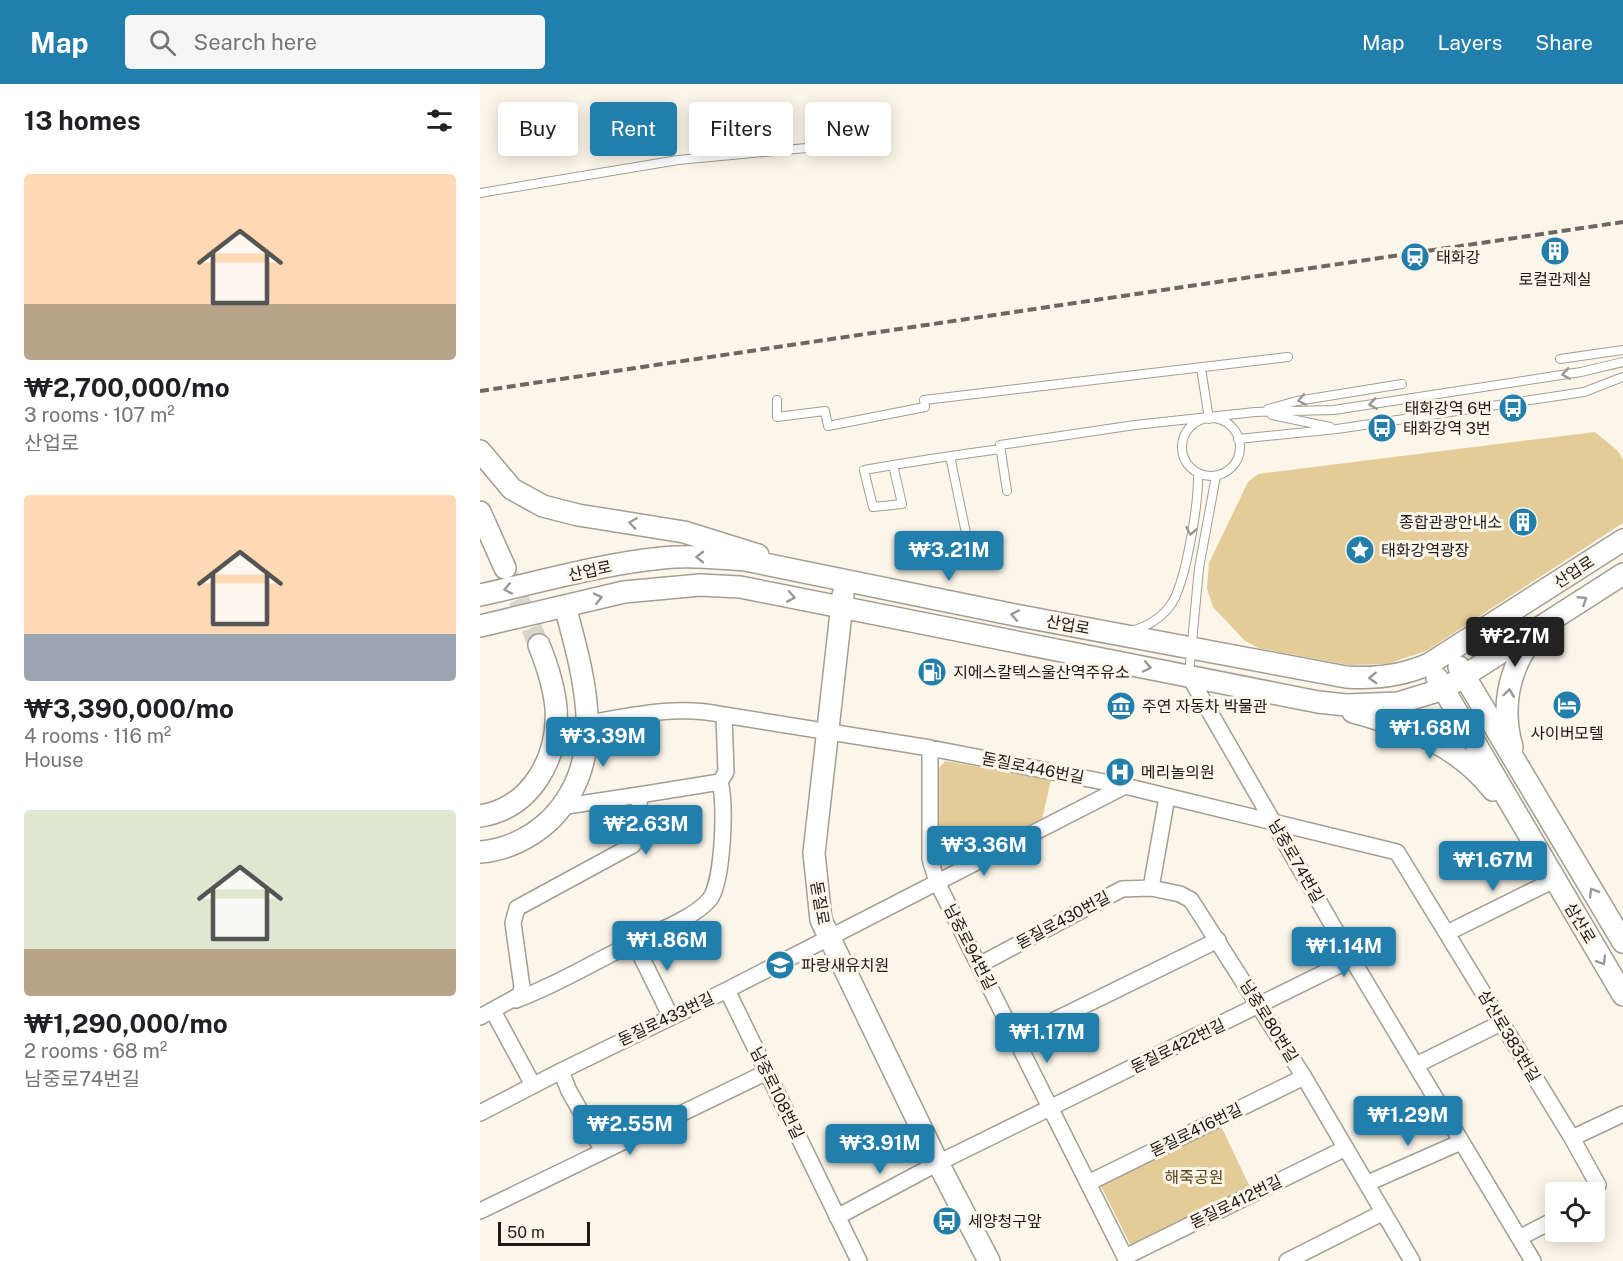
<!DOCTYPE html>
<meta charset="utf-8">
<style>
body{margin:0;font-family:"Public Sans","Noto Sans KR",sans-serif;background:#f6f6f6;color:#202124;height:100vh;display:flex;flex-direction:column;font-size:22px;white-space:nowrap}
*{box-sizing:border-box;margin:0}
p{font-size:20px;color:#757577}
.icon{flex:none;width:33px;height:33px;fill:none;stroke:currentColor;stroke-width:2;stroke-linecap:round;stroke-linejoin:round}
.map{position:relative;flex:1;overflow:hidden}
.side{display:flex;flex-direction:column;background:#fff;width:480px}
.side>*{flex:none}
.banner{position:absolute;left:18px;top:18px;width:570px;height:54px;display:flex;gap:12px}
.controls{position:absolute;left:1065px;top:1098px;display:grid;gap:12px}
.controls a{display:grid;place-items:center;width:60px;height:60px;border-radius:6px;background:#fff;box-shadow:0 3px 15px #0003;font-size:30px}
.scale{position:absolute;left:18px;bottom:15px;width:92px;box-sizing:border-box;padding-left:6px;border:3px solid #1c1a16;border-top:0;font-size:16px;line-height:21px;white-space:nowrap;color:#1c1a16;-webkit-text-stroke:4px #fcf6ea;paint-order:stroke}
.price{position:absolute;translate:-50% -51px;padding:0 14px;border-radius:6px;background:#227eab;color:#fff;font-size:20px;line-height:39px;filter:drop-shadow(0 2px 3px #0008)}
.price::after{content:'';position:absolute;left:50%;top:36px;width:18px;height:14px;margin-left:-9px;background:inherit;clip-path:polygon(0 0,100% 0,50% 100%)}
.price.current{background:#222;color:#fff}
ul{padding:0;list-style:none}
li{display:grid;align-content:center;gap:12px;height:318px;padding:0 24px}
li span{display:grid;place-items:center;height:186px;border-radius:6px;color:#555}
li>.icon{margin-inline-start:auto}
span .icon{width:108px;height:108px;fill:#fffc;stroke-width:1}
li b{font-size:26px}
h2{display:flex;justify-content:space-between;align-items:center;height:72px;padding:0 24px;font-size:26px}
.chip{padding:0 21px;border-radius:6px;background:#fff;box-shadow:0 3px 15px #0003;font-size:21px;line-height:54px}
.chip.current{background:#227eab;color:#fff}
header{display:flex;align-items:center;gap:36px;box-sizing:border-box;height:84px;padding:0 30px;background:#227eab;color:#fff}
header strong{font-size:28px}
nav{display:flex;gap:33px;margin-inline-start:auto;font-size:21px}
.search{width:420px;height:54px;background:#f6f6f6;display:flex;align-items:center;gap:15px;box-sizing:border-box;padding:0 21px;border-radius:6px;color:#757577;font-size:22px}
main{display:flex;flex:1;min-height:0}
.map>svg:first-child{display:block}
.green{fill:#e4cc99}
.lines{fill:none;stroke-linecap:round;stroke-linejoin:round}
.secondary-tunnel{stroke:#dad5ca;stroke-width:21;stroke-dasharray:21 10;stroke-linecap:butt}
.lane-casing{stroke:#a39e93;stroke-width:10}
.street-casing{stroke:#a39e93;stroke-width:18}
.secondary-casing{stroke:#a39e93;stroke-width:24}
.lane{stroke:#fff;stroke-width:8}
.street{stroke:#fff;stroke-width:15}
.secondary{stroke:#fff;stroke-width:21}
.rail{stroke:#6b6861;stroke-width:4;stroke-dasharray:9 4.5;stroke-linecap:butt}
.oneway{stroke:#999896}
.labels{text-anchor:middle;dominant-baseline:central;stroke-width:6;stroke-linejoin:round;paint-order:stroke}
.poi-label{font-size:16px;fill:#1c1a16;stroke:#fcf6ea;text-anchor:start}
.street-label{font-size:16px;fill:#1c1a16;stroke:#fcf6ea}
.park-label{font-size:16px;fill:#564317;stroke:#fcf6ea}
</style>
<header>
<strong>Map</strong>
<div class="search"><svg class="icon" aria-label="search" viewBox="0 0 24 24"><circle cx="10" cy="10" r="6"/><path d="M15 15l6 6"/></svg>Search here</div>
<nav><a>Map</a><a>Layers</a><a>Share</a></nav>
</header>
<main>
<section class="side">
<h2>13 homes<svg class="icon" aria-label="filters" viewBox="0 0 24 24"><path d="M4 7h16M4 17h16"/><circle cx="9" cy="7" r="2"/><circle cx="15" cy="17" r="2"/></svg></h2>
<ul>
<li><span style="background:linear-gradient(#ffd9b3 70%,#b9a48a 0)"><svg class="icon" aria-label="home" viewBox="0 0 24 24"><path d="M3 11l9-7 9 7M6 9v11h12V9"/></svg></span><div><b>₩2,700,000/mo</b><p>3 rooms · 107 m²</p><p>산업로</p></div></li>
<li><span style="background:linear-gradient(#ffd9b3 75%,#9aa5b1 0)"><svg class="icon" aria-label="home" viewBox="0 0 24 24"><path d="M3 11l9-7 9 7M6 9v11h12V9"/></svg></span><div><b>₩3,390,000/mo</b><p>4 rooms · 116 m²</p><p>House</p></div></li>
<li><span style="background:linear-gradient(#dfe7d0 75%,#b9a48a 0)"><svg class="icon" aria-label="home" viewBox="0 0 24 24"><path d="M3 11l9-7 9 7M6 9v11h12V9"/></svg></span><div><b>₩1,290,000/mo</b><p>2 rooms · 68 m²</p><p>남중로74번길</p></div></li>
</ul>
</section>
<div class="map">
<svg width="1143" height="1177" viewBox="0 0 1143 1177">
<rect width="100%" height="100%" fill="#fcf6ea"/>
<!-- green -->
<path class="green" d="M1115 348 1138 367 1143 376V439L946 567 907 580 869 581 778 564 764 556 733 523 727 505 729 479 768 398 778 390Z
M465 677 571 696 562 735 468 781 458 777 459 684Z
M740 1040 771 1105 652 1164 620 1100Z"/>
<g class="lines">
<!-- secondary-tunnel -->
<path class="secondary-tunnel" d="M26 487 59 561"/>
<!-- lane casing -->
<g class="lane-casing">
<path id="lane" d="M0 109 198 76 337 63
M1080 275 1143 266
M721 284 729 335
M297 316V333L345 327 348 342 445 323 444 316 808 273
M788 325 817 317 922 300
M792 331 850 343
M702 363a29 29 0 1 1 58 0a29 29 0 1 1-58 0Z
M758 355 857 345 1104 308 1143 293
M470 372 487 454
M413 381 422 420 393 423 384 386C430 378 475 371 521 365
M527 407 520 361 655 341 775 328 854 326 1101 288 1143 278
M651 547C666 543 681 534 690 522 706 501 719 416 718 389
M709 590 719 484 736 392"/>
</g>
<!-- street casing -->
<g class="street-casing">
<path id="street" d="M709 592 872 875 1053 1177
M108 639C155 631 197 621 244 631
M450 664V775L457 798 647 1177
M80 723 159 711
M671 804 687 713
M967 849 1074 796
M154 858 191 933
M499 881 642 805 671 804 700 810 711 816 824 993 932 1177
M247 906 379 1177
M36 916C74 902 107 882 143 864 166 852 214 835 230 815 243 797 246 720 240 698
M13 927 53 1001
M0 933 40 911 42 903 33 839 37 824 153 761 160 750 159 711 240 698 246 688 244 631 450 664 645 702 917 768 1092 1054 1143 1030
M536 955 738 856
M936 981 1021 939
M0 1029 81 987
M1092 1054 1118 1101 1113 1108
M123 1067 89 1007 81 987 247 906 645 702
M608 1099 824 993
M888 1099 981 1058
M0 1127 287 988
M357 1133 458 1079 872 875
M1039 1154 1076 1135
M645 1173 866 1064
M807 1177 902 1129"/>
</g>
<!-- secondary casing -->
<g class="secondary-casing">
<path id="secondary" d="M0 367 32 405 63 422 98 431 204 448 278 471
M0 428 25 484
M0 511C60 498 121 480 182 474 210 471 237 474 265 476L535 531 866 593C895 595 922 592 949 580L1143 456
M363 511 334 769 341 836 458 1079 509 1177
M0 542 144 508 220 501 260 503 838 618 866 621 918 619 964 605 1143 490
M979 583 1143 858
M957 594 1143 911
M873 628C927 643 977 660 1013 706
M1032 663C1021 625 1028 585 1053 554
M0 732C52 724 79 673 76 624 74 602 67 581 59 561
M0 768C26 766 51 754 70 736 130 676 104 594 85 522"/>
</g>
<!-- lane -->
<use href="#lane" class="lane"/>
<!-- street -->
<use href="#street" class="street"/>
<!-- secondary -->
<use href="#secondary" class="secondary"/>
<!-- rail -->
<path class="rail" d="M0 307 1143 138"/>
</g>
<!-- one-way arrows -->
<defs><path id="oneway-chevron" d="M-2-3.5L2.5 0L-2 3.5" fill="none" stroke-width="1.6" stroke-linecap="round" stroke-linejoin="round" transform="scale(1.5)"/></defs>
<g class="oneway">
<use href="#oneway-chevron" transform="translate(1086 290) rotate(171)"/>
<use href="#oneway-chevron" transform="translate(822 316) rotate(169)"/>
<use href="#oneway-chevron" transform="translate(893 320) rotate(171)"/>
<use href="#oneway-chevron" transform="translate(153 439) rotate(-172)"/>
<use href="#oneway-chevron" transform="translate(711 447) rotate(101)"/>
<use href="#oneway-chevron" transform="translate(220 473) rotate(-179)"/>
<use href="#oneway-chevron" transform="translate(28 505) rotate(168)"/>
<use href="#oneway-chevron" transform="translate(311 513) rotate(11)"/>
<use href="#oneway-chevron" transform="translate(118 514) rotate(-13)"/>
<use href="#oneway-chevron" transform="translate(1103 516) rotate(-33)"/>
<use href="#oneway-chevron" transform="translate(535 531) rotate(-169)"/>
<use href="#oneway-chevron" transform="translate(667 583) rotate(12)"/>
<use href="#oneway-chevron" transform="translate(893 594) rotate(177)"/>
<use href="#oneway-chevron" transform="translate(1029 609) rotate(-82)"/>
<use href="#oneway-chevron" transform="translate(1113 808) rotate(-121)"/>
<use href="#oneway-chevron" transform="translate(1122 877) rotate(59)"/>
</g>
<!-- icons -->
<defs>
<g id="building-disc" transform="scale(1.5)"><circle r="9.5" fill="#227eab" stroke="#fcf6ea"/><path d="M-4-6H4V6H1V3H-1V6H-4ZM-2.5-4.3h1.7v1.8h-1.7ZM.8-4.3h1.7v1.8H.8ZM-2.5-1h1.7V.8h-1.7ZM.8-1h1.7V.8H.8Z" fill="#fff"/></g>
<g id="station-disc" transform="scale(1.5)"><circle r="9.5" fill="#227eab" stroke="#fcf6ea"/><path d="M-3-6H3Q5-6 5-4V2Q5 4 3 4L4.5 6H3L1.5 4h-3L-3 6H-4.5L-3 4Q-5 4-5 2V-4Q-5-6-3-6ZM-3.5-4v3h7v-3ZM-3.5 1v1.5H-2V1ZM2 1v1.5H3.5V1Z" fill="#fff"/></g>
<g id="bus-disc" transform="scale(1.5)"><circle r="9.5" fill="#227eab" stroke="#fcf6ea"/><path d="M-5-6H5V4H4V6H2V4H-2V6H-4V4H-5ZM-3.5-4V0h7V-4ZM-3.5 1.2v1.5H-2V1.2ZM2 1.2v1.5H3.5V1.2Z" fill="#fff"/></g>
<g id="sight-disc" transform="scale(1.5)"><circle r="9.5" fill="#227eab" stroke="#fcf6ea"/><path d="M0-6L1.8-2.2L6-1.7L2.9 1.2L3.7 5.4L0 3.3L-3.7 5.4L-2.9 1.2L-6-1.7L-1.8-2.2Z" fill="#fff"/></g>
<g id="fuel-disc" transform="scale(1.5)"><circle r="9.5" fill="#227eab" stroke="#fcf6ea"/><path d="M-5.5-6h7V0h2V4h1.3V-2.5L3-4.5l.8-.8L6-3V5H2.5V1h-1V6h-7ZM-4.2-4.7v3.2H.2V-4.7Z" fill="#fff"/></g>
<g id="hotel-disc" transform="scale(1.5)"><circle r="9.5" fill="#227eab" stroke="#fcf6ea"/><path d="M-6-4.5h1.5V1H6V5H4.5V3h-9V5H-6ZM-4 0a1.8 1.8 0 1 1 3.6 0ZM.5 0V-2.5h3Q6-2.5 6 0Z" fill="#fff"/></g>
<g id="museum-disc" transform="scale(1.5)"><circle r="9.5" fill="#227eab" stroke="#fcf6ea"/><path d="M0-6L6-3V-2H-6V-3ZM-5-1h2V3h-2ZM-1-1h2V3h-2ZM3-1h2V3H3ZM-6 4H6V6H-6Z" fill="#fff"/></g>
<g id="hospital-disc" transform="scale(1.5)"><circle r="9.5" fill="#227eab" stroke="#fcf6ea"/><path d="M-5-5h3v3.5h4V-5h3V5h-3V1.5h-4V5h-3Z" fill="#fff"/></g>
<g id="school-disc" transform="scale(1.5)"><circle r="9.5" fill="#227eab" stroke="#fcf6ea"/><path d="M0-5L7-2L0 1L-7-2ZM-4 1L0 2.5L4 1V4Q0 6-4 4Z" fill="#fff"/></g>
</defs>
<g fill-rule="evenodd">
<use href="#building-disc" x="1075" y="167"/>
<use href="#station-disc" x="935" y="173"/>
<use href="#bus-disc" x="1033" y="324"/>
<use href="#bus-disc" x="902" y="344"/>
<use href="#building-disc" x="1043" y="438"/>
<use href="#sight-disc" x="880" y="466"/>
<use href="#fuel-disc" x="452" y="588"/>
<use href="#hotel-disc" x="1087" y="621"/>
<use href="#museum-disc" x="641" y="622"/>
<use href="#hospital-disc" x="640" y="688"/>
<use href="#school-disc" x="300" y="881"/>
<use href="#bus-disc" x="467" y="1137"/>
</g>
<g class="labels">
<!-- poi labels -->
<g class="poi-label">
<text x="956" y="173">태화강</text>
<text x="1075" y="195" text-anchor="middle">로컬관제실</text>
<text x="1012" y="324" text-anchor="end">태화강역 6번</text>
<text x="923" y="344">태화강역 3번</text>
<text x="1022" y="438" text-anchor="end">종합관광안내소</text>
<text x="901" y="466">태화강역광장</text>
<text x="473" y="588">지에스칼텍스울산역주유소</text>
<text x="662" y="622">주연 자동차 박물관</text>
<text x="1087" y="649" text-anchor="middle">사이버모텔</text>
<text x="661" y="688">메리놀의원</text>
<text x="321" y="881">파랑새유치원</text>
<text x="488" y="1137">세양청구앞</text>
</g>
<!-- street labels -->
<g class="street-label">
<text transform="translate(110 487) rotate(-12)">산업로</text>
<text transform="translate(1094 488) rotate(-33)">산업로</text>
<text transform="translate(588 541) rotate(10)">산업로</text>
<text transform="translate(553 684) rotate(11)">돋질로446번길</text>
<text transform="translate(816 777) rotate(60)">남중로74번길</text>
<text transform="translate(340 819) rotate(80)">돋질로</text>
<text transform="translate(583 836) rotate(-28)">돋질로430번길</text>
<text transform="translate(1100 839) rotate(59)">삼산로</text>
<text transform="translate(490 863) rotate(63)">남중로94번길</text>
<text transform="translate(186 935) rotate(-25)">돋질로433번길</text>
<text transform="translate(789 937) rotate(58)">남중로80번길</text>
<text transform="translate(1029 952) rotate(59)">삼산로383번길</text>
<text transform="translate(698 962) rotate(-26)">돋질로422번길</text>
<text transform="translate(297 1009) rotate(64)">남중로108번길</text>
<text transform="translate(716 1046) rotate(-26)">돋질로416번길</text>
<text transform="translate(756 1118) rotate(-26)">돋질로412번길</text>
</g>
<!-- park labels -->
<g class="park-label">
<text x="714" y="1093">해죽공원</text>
</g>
</g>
</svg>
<div class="controls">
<a><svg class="icon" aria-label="locate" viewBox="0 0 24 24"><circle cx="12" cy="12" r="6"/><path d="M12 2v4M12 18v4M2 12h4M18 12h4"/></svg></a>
</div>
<div class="scale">50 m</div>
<b class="price" style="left:469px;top:498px">₩3.21M</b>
<b class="price current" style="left:1035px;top:584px">₩2.7M</b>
<b class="price" style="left:950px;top:676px">₩1.68M</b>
<b class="price" style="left:123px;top:684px">₩3.39M</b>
<b class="price" style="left:166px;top:772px">₩2.63M</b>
<b class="price" style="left:504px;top:793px">₩3.36M</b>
<b class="price" style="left:1013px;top:808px">₩1.67M</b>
<b class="price" style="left:187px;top:888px">₩1.86M</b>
<b class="price" style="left:864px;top:894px">₩1.14M</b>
<b class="price" style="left:567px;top:980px">₩1.17M</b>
<b class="price" style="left:928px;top:1063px">₩1.29M</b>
<b class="price" style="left:150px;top:1072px">₩2.55M</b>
<b class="price" style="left:400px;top:1091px">₩3.91M</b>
<div class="banner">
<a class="chip">Buy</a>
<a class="chip current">Rent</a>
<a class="chip">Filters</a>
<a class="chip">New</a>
</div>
</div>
</main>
